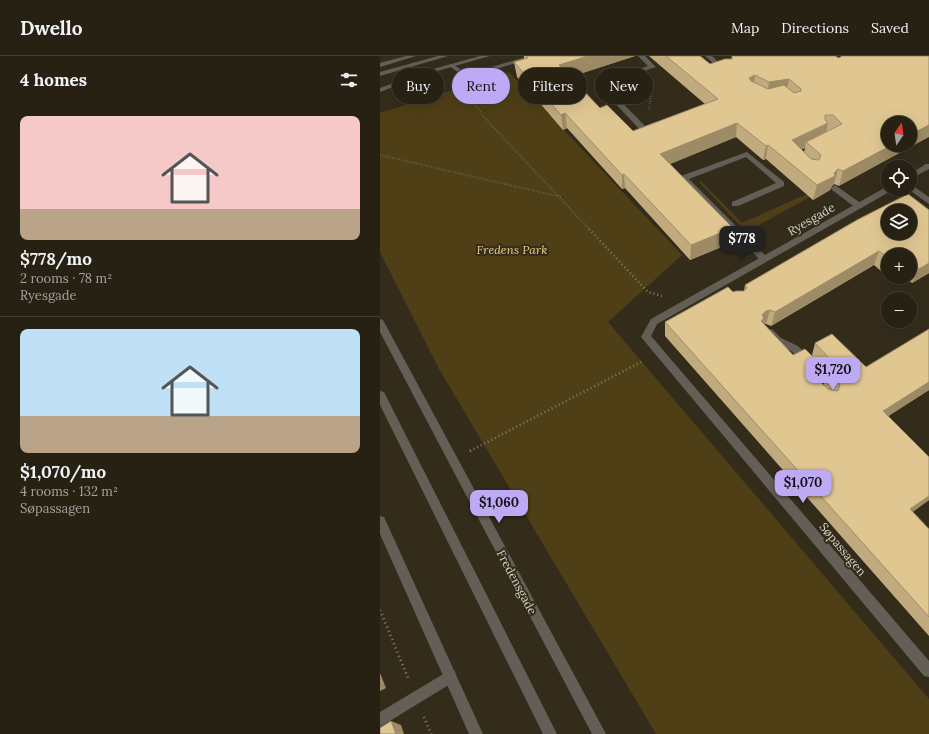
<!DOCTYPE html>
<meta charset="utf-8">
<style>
body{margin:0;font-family:Lora,serif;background:#332e22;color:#f1f3f6;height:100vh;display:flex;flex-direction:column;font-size:15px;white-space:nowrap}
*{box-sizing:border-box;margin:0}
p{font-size:13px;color:#a4a3a0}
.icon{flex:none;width:22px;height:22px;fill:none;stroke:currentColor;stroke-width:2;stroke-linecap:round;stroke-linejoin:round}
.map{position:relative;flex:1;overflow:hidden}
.details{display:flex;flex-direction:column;background:#272114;width:380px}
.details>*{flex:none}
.top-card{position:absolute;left:12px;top:12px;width:380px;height:36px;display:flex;gap:8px}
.needle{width:26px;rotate:13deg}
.controls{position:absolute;left:501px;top:60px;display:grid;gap:8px}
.controls a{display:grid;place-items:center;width:36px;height:36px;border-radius:50%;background:#272114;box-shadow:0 4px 16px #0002,0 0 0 1px #433e34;font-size:20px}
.price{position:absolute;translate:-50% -34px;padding:0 9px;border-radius:8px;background:#bea9f5;color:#111;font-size:13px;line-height:26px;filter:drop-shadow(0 1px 2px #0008)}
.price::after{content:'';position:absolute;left:50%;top:24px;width:12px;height:9px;margin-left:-6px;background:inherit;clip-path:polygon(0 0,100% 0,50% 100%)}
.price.selected{background:#222;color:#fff}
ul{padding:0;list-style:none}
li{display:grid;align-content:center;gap:8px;height:212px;padding:0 20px}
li+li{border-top:1px solid #433e34}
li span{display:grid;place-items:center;height:124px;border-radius:8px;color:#555}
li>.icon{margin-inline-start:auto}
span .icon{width:72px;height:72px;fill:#fffc;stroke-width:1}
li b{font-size:17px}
h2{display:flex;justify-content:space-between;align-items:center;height:48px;padding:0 20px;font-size:17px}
.tag{padding:0 14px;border-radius:18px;background:#272114;box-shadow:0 4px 16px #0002,0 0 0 1px #433e34;font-size:14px;line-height:36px}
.tag.selected{background:#bea9f5;color:#111}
header{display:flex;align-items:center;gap:24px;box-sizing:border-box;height:56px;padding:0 20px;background:#272114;border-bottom:1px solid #433e34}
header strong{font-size:19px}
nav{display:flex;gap:22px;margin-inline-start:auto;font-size:14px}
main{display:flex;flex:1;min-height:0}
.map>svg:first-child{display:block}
.green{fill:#4f3f17}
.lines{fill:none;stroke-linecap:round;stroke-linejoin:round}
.path-far2{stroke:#857e70;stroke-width:2;stroke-dasharray:0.5 2;stroke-linecap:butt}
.path-far1{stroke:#857e70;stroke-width:2.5;stroke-dasharray:1 3;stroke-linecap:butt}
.path{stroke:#857e70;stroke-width:3;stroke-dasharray:1 3.5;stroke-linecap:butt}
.service{fill:#635f56;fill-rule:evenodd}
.minor{fill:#635f56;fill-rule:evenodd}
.tertiary{fill:#635f56;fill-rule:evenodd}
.wall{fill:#c1ab7e;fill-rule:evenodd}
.shaded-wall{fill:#9d8b66}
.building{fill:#e0c792;stroke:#9d8b66;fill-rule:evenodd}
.labels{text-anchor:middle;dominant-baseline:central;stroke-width:4;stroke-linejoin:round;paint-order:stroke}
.street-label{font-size:12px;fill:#d6d1c6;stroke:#342c1b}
.park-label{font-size:12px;font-style:italic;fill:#f0cd7f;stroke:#342c1b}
</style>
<header>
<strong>Dwello</strong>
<nav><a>Map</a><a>Directions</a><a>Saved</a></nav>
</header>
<main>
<section class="details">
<h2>4 homes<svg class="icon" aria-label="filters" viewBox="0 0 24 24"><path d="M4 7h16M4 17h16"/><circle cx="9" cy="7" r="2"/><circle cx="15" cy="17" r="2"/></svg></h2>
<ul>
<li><span style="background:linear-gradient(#f6c9c9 75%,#b9a48a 0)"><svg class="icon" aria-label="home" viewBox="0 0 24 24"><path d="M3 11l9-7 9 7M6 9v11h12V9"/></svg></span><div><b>$778/mo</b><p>2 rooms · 78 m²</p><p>Ryesgade</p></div></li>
<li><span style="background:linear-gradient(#bfe0f5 70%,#b9a48a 0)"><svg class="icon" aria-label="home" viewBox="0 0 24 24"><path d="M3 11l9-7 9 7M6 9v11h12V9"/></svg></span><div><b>$1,070/mo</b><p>4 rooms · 132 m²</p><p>Søpassagen</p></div></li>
</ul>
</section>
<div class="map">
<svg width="549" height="678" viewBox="0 0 549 678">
<rect width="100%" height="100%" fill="#342c1b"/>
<!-- green -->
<path class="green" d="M129 16 302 199 228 266 549 643V678H276L59 313 0 196V57Z
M321 125 362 167 427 138 430 141 366 176 319 126Z"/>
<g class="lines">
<!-- path-far2 -->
<path class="path-far2" d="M86 35 103 60 210 174
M269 53 273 28
M0 99 181 141"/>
<!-- path-far1 -->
<path class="path-far1" d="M209 173 268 236 282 240
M90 395 261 306"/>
<!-- path -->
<path class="path" d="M90 395 92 394
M0 554 28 622
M44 661 51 678"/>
<!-- service -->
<path class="service" d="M149 0H159L87 22 69 10 74 9 88 18Z
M258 0H265L276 11 224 28 265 70 275 66 279 68 264 75H261L216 27 268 10Z
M325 0H332L348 15 343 16Z
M367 96 404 126V130L358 150H352V146L396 127 366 101 309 123 387 201 388 203 387 205H381L300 122 301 120Z
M455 129 482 148V152H476L452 134 451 132Z
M390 273 393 274 401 282 418 290 442 314 444 317 442 330 447 336 446 339C431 344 433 326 434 318 427 311 419 301 411 295 402 289 391 288 385 277L387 274Z
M0 335 4 336 177 678H163L0 349Z
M70 614 75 615 76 620 75 625 0 671V656Z"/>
<!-- minor -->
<path class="minor" d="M546 108H549V113L530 123V118Z
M530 128 549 141V148L528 133H530Z
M508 130V133H512L511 135 277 268 271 280 549 605V621L544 620 261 281 271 263Z"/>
<!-- tertiary -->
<path class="tertiary" d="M26 0H36L0 11V7Z
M58 0H68L0 20V16Z
M100 0H110L50 17 0 36V32L46 15Z
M0 263 3 264 226 678H212L0 276Z
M0 460 4 461 103 678H89L0 478Z"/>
</g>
<!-- wall -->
<path class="wall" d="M144 0H255L190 21 220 52 253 75 325 48 269 0H320L330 8 459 2 549 0 459 130 454 128 452 130 450 134 433 144 386 103 383 104 356 81 290 108 351 187 310 204 245 132 242 133 187 72 183 74 137 21 134 6 144 3ZM425 92 424 96 421 93Z
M549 154V217L532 227 525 221H530V199H508V221L494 209 391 270 386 268H384L413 299H432L435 287 486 311 549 334 508 360 549 401V444L532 456 549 473V580L285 280V266L353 236 364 235 365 229ZM437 307 445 316 444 329 439 325 435 317Z"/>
<!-- shaded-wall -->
<path class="shaded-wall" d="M208 0H255L181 24 179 9Z
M375 19 373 34 369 22Z
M409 23 406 38 387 40 389 26Z
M185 57 187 72 183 74 181 59Z
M357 67 356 81 280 112V98Z
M448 67 445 82 426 86 425 92 410 99 412 84Z
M549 69V81L459 130 463 115 512 89H530V79Z
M388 89 386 103 383 104 386 90Z
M458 113 454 128 452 130 450 134 433 144 437 129Z
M244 118 245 132 242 133V119Z
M353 172 351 187 310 204 311 189Z
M499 195 494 209 391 270 395 256Z
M549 207V217L532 227 539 213Z
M390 254 386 268H383L378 278 382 259 386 255Z
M549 326V334L496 368 503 355Z
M549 440V444L522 464 530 453Z
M0 617 6 632 0 635Z
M11 665 21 669 24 678H16Z"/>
<!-- building -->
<path class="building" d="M146 0H208L179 9 220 52 227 49 253 75 338 43 286 0H320L330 8 345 3H352V0H455L459 2 462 0H549V69L530 79V67H508V89H512L463 115 458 113 454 117 455 120 437 129 388 89 386 90 357 67 280 98 353 172 311 189 244 118 242 119 185 57 181 59 134 6 148 2ZM375 19 389 26 409 23 421 33V35L414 37 404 29 388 33 371 25 369 22ZM445 59H453L462 68 426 86 441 99 439 104 431 103 412 84 448 67 445 64Z
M528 138 549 154V207L539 213 530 205V199H508V202L499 195 395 256 390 254 386 255 382 259 384 262 381 265 413 299 425 293 437 305 435 317 439 325 448 333 458 335 460 329 449 316 450 303 435 287 452 278 486 311 549 273V326L503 355 549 401V440L530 453 549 473V561L285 266 348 231 353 236 356 235H364L367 232 365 229 477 164ZM508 155H530V177H508Z
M11 665 16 678H0V672Z"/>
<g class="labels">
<!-- street labels -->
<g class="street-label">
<text transform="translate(431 163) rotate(-30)">Ryesgade</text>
<text transform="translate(463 493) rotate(50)">Søpassagen</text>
<text transform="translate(137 526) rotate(62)">Fredensgade</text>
</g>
<!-- park labels -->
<g class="park-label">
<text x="132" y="193">Fredens Park</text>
</g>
</g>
</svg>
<div class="controls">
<a><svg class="needle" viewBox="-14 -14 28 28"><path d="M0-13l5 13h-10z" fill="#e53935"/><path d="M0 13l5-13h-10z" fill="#a4a3a0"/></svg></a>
<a><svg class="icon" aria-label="locate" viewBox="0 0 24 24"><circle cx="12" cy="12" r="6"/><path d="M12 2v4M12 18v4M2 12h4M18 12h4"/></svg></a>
<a><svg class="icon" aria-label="layers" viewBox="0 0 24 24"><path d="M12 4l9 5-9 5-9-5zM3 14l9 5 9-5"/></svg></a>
<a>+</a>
<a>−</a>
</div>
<b class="price selected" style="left:362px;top:204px">$778</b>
<b class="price" style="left:453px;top:335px">$1,720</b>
<b class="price" style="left:423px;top:448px">$1,070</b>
<b class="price" style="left:119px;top:468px">$1,060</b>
<div class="top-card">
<a class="tag">Buy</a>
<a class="tag selected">Rent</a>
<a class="tag">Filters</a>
<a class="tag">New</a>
</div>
</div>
</main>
